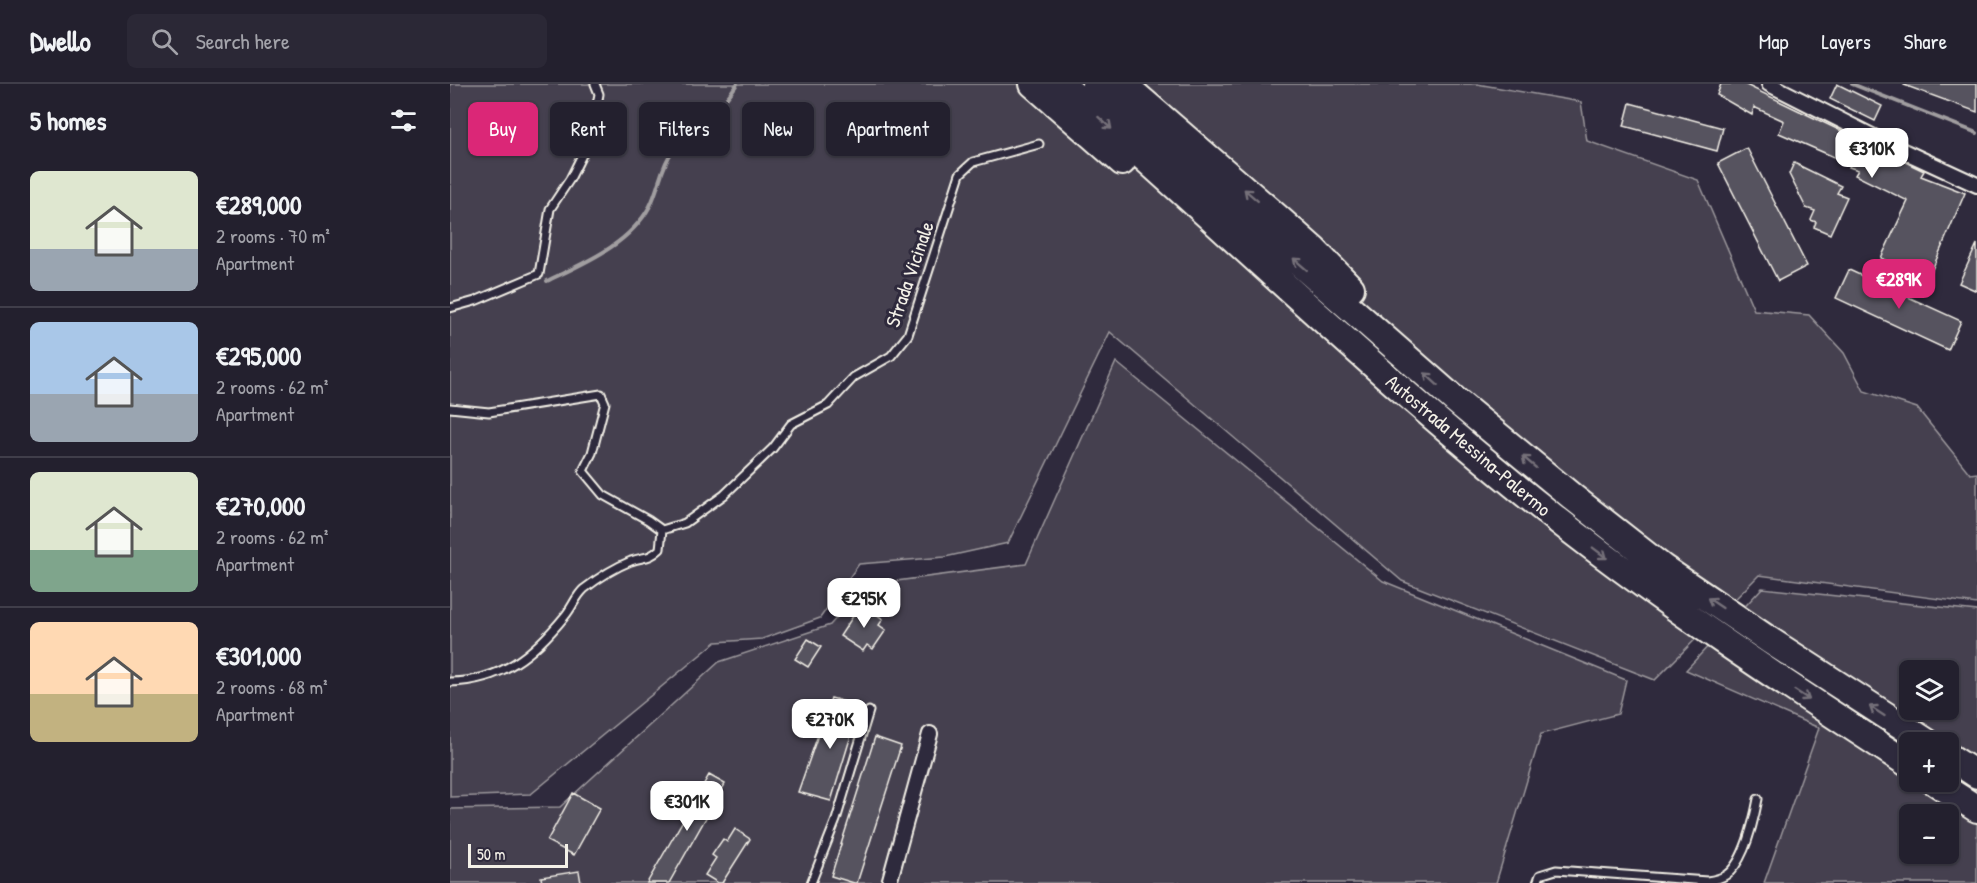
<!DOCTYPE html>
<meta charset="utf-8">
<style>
body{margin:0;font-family:"Patrick Hand",sans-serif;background:#2b2836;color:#f1f3f6;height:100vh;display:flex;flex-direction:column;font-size:22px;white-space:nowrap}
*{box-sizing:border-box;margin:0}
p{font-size:20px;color:#a3a3aa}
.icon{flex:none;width:33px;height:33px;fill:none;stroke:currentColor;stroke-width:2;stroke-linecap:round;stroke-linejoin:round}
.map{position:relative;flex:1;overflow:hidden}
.drawer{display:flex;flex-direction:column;background:#23202e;width:450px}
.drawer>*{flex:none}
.top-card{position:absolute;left:18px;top:18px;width:570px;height:54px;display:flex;gap:12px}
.controls{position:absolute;left:1449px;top:576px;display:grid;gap:12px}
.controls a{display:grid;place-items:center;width:60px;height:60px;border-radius:9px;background:#23202e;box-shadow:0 2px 4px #0004,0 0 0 2px #403e4a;font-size:30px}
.scale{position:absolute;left:18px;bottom:15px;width:100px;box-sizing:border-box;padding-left:6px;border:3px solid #f4f1e8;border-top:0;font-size:16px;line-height:21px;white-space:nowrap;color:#f4f1e8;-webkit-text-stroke:4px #2f2a3d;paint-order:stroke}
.price{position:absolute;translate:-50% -51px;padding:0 14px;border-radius:12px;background:#fff;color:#222;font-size:20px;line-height:39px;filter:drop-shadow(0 2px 3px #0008)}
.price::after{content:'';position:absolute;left:50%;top:36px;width:18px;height:14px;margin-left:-9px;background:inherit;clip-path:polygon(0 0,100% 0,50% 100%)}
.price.active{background:#db2777;color:#fff}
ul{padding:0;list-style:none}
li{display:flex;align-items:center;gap:18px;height:150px;padding:0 30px}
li+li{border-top:2px solid #403e4a}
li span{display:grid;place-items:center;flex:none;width:168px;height:120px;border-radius:9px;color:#555}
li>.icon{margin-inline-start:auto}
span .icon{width:72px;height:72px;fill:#fffc;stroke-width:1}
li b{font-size:26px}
h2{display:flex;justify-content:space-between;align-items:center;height:72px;padding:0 30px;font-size:26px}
.chip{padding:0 21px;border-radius:9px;background:#23202e;box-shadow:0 2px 4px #0004,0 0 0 2px #403e4a;font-size:21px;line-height:54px}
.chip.active{background:#db2777;color:#fff}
header{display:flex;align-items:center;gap:36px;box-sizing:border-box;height:84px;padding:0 30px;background:#23202e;border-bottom:2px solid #403e4a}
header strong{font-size:28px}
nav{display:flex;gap:33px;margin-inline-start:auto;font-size:21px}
.search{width:420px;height:54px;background:#2b2836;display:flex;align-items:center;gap:15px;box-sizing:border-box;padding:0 21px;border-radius:9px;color:#a3a3aa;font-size:22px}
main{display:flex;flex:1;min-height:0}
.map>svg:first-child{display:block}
.green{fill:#454050;stroke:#9c989c;stroke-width:1.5;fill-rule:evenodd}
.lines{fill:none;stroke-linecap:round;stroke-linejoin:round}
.stream{stroke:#a19ea0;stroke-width:4}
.building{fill:#56525f;stroke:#f4f1e8;stroke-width:1.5}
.service-casing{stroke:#f4f1e8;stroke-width:11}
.minor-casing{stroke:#f4f1e8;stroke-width:18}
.motorway-casing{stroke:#f4f1e8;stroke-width:30}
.service{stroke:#2f2a3d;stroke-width:7}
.minor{stroke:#2f2a3d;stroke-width:14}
.motorway{stroke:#2f2a3d;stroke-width:26}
.oneway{stroke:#747079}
.labels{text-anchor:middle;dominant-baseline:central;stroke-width:6;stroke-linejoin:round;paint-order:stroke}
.street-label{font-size:20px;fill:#f4f1e8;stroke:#2f2a3d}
</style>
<header>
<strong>Dwello</strong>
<div class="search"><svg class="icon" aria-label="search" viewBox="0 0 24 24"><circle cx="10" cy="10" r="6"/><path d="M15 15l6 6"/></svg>Search here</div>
<nav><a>Map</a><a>Layers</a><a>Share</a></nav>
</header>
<main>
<section class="drawer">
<h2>5 homes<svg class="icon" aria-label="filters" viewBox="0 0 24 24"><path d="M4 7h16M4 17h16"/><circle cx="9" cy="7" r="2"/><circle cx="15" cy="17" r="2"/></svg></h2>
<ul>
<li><span style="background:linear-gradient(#dfe7d0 65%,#9aa5b1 0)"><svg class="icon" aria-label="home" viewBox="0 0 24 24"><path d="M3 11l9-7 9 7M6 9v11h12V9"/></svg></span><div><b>€289,000</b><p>2 rooms · 70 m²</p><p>Apartment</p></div></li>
<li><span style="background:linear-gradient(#a9c7e8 60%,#9aa5b1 0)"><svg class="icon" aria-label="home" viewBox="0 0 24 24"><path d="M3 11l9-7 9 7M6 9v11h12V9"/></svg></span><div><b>€295,000</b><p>2 rooms · 62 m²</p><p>Apartment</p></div></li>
<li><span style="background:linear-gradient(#dfe7d0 65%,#7fa58c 0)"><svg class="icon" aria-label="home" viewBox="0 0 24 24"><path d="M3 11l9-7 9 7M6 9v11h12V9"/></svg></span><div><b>€270,000</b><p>2 rooms · 62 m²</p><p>Apartment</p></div></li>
<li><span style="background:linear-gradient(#ffd9b3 60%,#c2b280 0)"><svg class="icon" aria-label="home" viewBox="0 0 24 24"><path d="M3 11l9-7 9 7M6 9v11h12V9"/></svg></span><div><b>€301,000</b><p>2 rooms · 68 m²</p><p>Apartment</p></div></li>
</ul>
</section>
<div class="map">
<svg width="1527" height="799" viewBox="0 0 1527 799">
<rect width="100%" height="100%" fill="#2f2a3d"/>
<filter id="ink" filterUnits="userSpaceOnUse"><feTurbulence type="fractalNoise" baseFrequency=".0167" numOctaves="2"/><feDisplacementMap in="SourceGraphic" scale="12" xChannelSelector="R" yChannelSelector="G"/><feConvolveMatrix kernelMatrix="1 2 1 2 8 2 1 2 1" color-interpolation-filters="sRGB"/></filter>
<g filter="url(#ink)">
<!-- green -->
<path class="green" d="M0 0H1027L1131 18 1137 57 1248 96 1304 226 1359 231 1394 269 1414 307 1467 324 1520 390 1527 389V520L1309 491 1205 596 952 497 660 248 558 459 495 473 409 480 370 534 312 555 266 558 81 710 0 713Z
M666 278 933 497 1176 596 1168 630 1091 650 1046 799H0V725L110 723 269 578 380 541 416 501 576 480Z
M1312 504 1527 527V799H1314L1369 644 1236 586ZM1460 586H1498V626H1460ZM1460 658H1498V698H1460ZM1460 730H1498V770H1460Z"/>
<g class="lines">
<!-- stream -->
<path class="stream" d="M1402 0 1527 49
M97 197C134 179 179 161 200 122 209 104 211 82 223 66 231 56 244 48 254 39 266 27 278 14 287 0"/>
</g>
<!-- building -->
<path class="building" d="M1271 0H1294L1474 87 1471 92 1515 109 1478 195 1431 174 1458 117 1405 91 1408 86 1399 83 1400 80 1329 49 1334 37 1304 23 1302 31 1267 11Z
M1387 0 1432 22 1425 37 1380 15Z
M1454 0H1527V28L1454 1Z
M1180 19 1273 44 1267 67 1174 42Z
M1297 64 1357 182 1328 197 1268 79Z
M1344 79 1391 102 1387 109 1397 113 1380 150 1364 143 1366 138 1361 136 1365 127 1356 124 1339 90Z
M1527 160V207L1509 199Z
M1399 186 1511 237 1498 266 1386 214Z
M411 520 433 535 429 541 436 546 423 565 417 561 413 567 390 552Z
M358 555 371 563 358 583 345 575Z
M381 614 410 622 381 717 348 708Z
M425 653 451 662 407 799H404L381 792Z
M259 691 275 700 219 799H197Z
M123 709 150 724 124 771 97 757Z
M285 745 300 755 272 799H268L255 791 266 774 262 771 273 755 277 758Z
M129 787 131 799H92L91 793Z"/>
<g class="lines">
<!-- service casing -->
<g class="service-casing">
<path id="service" d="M0 224 25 217 89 190 100 125 120 95 141 53 149 10 145 0
M0 324 39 328 151 310 155 319 142 369 133 387 153 411 198 436 212 446 210 465C198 476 195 472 181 477 166 483 147 495 134 505 126 512 122 524 115 532 84 570 52 597 0 598
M212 446 235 439 274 411 323 364 341 340 378 321 404 293 441 272 458 251 510 90 523 78 589 60
M361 799 386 736 419 627
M1087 799 1090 791 1106 786 1257 797C1264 796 1270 795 1276 791 1294 779 1304 736 1308 715"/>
</g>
<!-- minor casing -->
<g class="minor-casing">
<path id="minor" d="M1319 0 1436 59 1527 101
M439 799 480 650"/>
</g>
<!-- motorway casing -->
<g class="motorway-casing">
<path id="motorway" d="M583 0 672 78
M611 0C776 144 933 298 1105 434 1218 523 1339 602 1460 681
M645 0 1005 316 1125 415 1213 484 1319 556 1477 658
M673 0 827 133 864 166 901 204
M1498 672 1527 691
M1485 698 1527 725"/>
</g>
<!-- service -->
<use href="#service" class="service"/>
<!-- minor -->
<use href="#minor" class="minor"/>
<!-- motorway -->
<use href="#motorway" class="motorway"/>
</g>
<!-- one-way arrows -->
<defs><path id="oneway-shaft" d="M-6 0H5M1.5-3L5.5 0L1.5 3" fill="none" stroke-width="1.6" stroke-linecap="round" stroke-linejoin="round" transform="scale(1.5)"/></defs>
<g class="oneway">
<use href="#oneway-shaft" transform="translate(655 39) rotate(42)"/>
<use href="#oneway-shaft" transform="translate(801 111) rotate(-139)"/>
<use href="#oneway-shaft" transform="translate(850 180) rotate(-139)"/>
<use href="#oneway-shaft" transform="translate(981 295) rotate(-138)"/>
<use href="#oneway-shaft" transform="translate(1079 378) rotate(-140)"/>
<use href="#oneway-shaft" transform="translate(1150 469) rotate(37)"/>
<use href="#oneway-shaft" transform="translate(1265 519) rotate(-146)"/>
<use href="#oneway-shaft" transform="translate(1352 611) rotate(33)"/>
<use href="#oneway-shaft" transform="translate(1427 627) rotate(-147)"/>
</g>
</g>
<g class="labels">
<!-- street labels -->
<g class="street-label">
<text transform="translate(459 190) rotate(-71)">Strada Vicinale</text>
<text transform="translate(1019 361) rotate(40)">Autostrada Messina-Palermo</text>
</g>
</g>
</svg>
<div class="controls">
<a><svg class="icon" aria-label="layers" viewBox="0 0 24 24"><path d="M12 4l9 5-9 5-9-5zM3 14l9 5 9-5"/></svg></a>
<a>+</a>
<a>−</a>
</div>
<div class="scale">50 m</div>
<b class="price" style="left:1422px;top:95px">€310K</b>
<b class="price active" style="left:1449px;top:226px">€289K</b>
<b class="price" style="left:414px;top:545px">€295K</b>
<b class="price" style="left:380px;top:666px">€270K</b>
<b class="price" style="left:237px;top:748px">€301K</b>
<div class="top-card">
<a class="chip active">Buy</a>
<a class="chip">Rent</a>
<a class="chip">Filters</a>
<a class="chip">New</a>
<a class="chip">Apartment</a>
</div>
</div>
</main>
